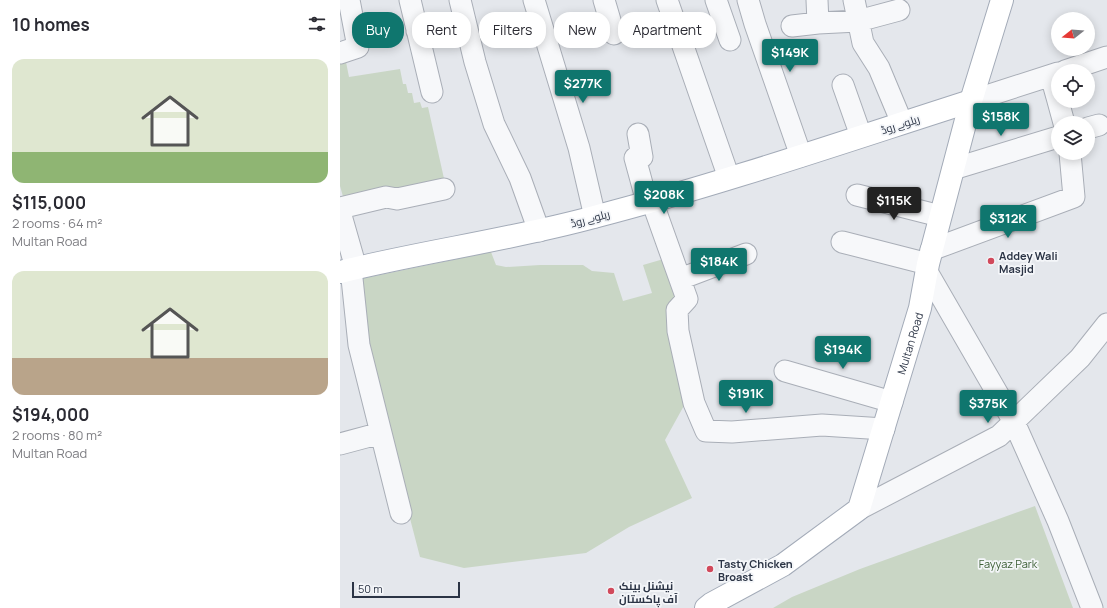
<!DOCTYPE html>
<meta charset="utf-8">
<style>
body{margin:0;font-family:Manrope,Cairo,sans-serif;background:#f7f7f7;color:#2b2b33;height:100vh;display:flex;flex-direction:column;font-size:15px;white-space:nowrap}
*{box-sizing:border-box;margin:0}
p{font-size:13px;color:#7c7c81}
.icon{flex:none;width:22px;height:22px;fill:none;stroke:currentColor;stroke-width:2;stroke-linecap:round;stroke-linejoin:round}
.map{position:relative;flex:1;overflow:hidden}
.sheet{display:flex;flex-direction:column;background:#fff;width:340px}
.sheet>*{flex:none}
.banner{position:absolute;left:12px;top:12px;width:380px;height:36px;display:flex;gap:8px}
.needle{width:26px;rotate:253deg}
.tools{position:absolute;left:711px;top:12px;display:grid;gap:8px}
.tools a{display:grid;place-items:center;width:44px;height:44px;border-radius:50%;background:#fff;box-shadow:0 2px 10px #0003;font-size:20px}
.scale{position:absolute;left:12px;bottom:10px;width:108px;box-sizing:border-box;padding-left:4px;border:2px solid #2b3445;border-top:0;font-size:11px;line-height:14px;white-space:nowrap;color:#2b3445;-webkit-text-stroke:3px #f4f6f9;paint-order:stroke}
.price{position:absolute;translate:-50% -34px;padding:0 9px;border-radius:4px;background:#0f766e;color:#fff;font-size:13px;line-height:26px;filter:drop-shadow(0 1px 2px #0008)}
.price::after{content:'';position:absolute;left:50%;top:24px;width:12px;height:9px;margin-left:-6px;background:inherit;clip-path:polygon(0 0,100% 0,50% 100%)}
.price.current{background:#222;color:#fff}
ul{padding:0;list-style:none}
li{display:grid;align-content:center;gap:8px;height:212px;padding:0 12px}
li span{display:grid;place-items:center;height:124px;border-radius:12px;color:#555}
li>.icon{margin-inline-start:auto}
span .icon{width:72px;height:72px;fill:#fffc;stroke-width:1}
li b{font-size:17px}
h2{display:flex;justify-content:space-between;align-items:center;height:48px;padding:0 12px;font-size:17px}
.chip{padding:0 14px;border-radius:16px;background:#fff;box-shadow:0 2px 10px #0003;font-size:14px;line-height:36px}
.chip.current{background:#0f766e;color:#fff}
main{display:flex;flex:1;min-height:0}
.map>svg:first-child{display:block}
.green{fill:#c9d6c5}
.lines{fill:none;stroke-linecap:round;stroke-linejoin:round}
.minor-casing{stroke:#a9aeb7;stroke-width:23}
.major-casing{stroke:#a3abb8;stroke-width:24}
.minor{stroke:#f7f8fa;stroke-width:21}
.major{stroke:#fff;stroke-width:22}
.poi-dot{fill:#d1495b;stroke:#f4f6f9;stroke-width:1.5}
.labels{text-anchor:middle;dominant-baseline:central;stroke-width:3.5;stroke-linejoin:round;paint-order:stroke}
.street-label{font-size:11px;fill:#2b3445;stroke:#f4f6f9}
.poi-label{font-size:11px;font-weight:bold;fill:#2b3445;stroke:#f4f6f9;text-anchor:start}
.park-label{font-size:11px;fill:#3f6138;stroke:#f4f6f9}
</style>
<main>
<section class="sheet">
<h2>10 homes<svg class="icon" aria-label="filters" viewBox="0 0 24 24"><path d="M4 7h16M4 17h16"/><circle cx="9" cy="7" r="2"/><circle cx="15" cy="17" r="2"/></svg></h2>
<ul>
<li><span style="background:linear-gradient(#dfe7d0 75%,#8fb573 0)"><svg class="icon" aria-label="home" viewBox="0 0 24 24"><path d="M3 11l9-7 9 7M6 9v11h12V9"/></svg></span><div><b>$115,000</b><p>2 rooms · 64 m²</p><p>Multan Road</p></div></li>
<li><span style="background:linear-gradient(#dfe7d0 70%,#b9a48a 0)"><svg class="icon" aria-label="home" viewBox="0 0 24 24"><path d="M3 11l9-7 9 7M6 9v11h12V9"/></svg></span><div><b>$194,000</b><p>2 rooms · 80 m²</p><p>Multan Road</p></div></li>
</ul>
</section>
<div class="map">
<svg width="767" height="608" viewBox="0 0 767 608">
<rect width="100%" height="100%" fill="#e4e7ec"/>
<!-- green -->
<path class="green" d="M6 62 9 77 60 69 63 84H66L68 93H72L74 103 80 102 82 108 88 107 105 183 4 200 0 186V64Z
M151 252 156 265 166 267 200 265H243L252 271 274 273 283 301 312 293 303 265 327 258 340 295 346 402 325 440 352 498 289 527 246 553 124 568 80 557 24 341 15 280Z
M695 506 733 608H433L452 597 520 569Z"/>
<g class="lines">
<!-- minor casing -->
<g class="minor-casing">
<path id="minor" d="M70 0 92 92
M120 0 135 62 154 124 180 178 199 231
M194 0 239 148 255 217
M264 0 274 34
M327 0 389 178
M376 0 390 40
M408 0 415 24 461 156
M477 0 478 23
M514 0 523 43 539 68 562 123
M452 26 478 23 518 21 559 10
M77 31 124 21
M0 53 18 47 9 0
M725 71 767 57
M711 76 718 101
M503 85 521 136
M631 101 718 73
M718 101 724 123
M748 128 759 125
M298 134 302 157 295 158 307 202
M613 169 718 137
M517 195 600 216
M312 201 347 299 337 310 338 331 354 403 366 431 392 432 482 425 544 429
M0 208 46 197 57 199 104 189
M0 212 16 268
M502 242 588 264
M591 250 734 197 730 153
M11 269 19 345 61 513
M586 270 674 422 718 521 752 608
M340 279 406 254
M445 371 552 402
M0 444 41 433
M519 509 659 436 740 358 767 324"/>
</g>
<!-- major casing -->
<g class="major-casing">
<g id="major">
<path d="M0 272C84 251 170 240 254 217 381 184 506 141 631 101"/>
<path id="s1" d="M366 608 371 604 443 565 519 509 580 308 588 264 631 101 662 0"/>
</g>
</g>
<!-- minor -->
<use href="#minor" class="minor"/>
<!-- major -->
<use href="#major" class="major"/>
</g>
<!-- markers -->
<g class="poi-dot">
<circle cx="651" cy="261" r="4"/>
<circle cx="370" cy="569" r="4"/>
<circle cx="271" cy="591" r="4"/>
</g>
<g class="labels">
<!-- street labels -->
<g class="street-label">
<text transform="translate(560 124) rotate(-18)">ریلوے روڈ</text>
<text transform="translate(250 218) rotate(-15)">ریلوے روڈ</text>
<text stroke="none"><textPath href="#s1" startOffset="356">Multan Road</textPath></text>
</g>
<!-- poi labels -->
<g class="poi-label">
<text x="659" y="255">Addey Wali<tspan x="659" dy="13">Masjid</tspan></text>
<text x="378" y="563">Tasty Chicken<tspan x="378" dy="13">Broast</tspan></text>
<text x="279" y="585">نیشنل بینک<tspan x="279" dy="13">آف پاکستان</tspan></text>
</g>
<!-- park labels -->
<g class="park-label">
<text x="668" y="563">Fayyaz Park</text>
</g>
</g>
</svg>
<div class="tools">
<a><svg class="needle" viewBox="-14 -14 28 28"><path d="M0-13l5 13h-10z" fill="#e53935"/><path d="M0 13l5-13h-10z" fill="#7c7c81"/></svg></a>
<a><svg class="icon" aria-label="locate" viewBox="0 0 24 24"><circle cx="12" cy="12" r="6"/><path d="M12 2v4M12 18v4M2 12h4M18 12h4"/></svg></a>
<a><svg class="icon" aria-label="layers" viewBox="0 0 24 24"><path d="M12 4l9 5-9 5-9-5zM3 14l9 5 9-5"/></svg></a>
</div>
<div class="scale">50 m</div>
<b class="price" style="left:450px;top:73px">$149K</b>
<b class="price" style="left:243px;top:104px">$277K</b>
<b class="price" style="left:661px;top:137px">$158K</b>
<b class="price" style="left:324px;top:215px">$208K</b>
<b class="price current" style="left:554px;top:221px">$115K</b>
<b class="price" style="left:668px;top:239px">$312K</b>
<b class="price" style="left:379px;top:282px">$184K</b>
<b class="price" style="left:503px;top:370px">$194K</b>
<b class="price" style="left:406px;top:414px">$191K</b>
<b class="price" style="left:648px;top:424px">$375K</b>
<div class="banner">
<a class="chip current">Buy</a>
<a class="chip">Rent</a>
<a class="chip">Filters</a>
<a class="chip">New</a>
<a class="chip">Apartment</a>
</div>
</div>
</main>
